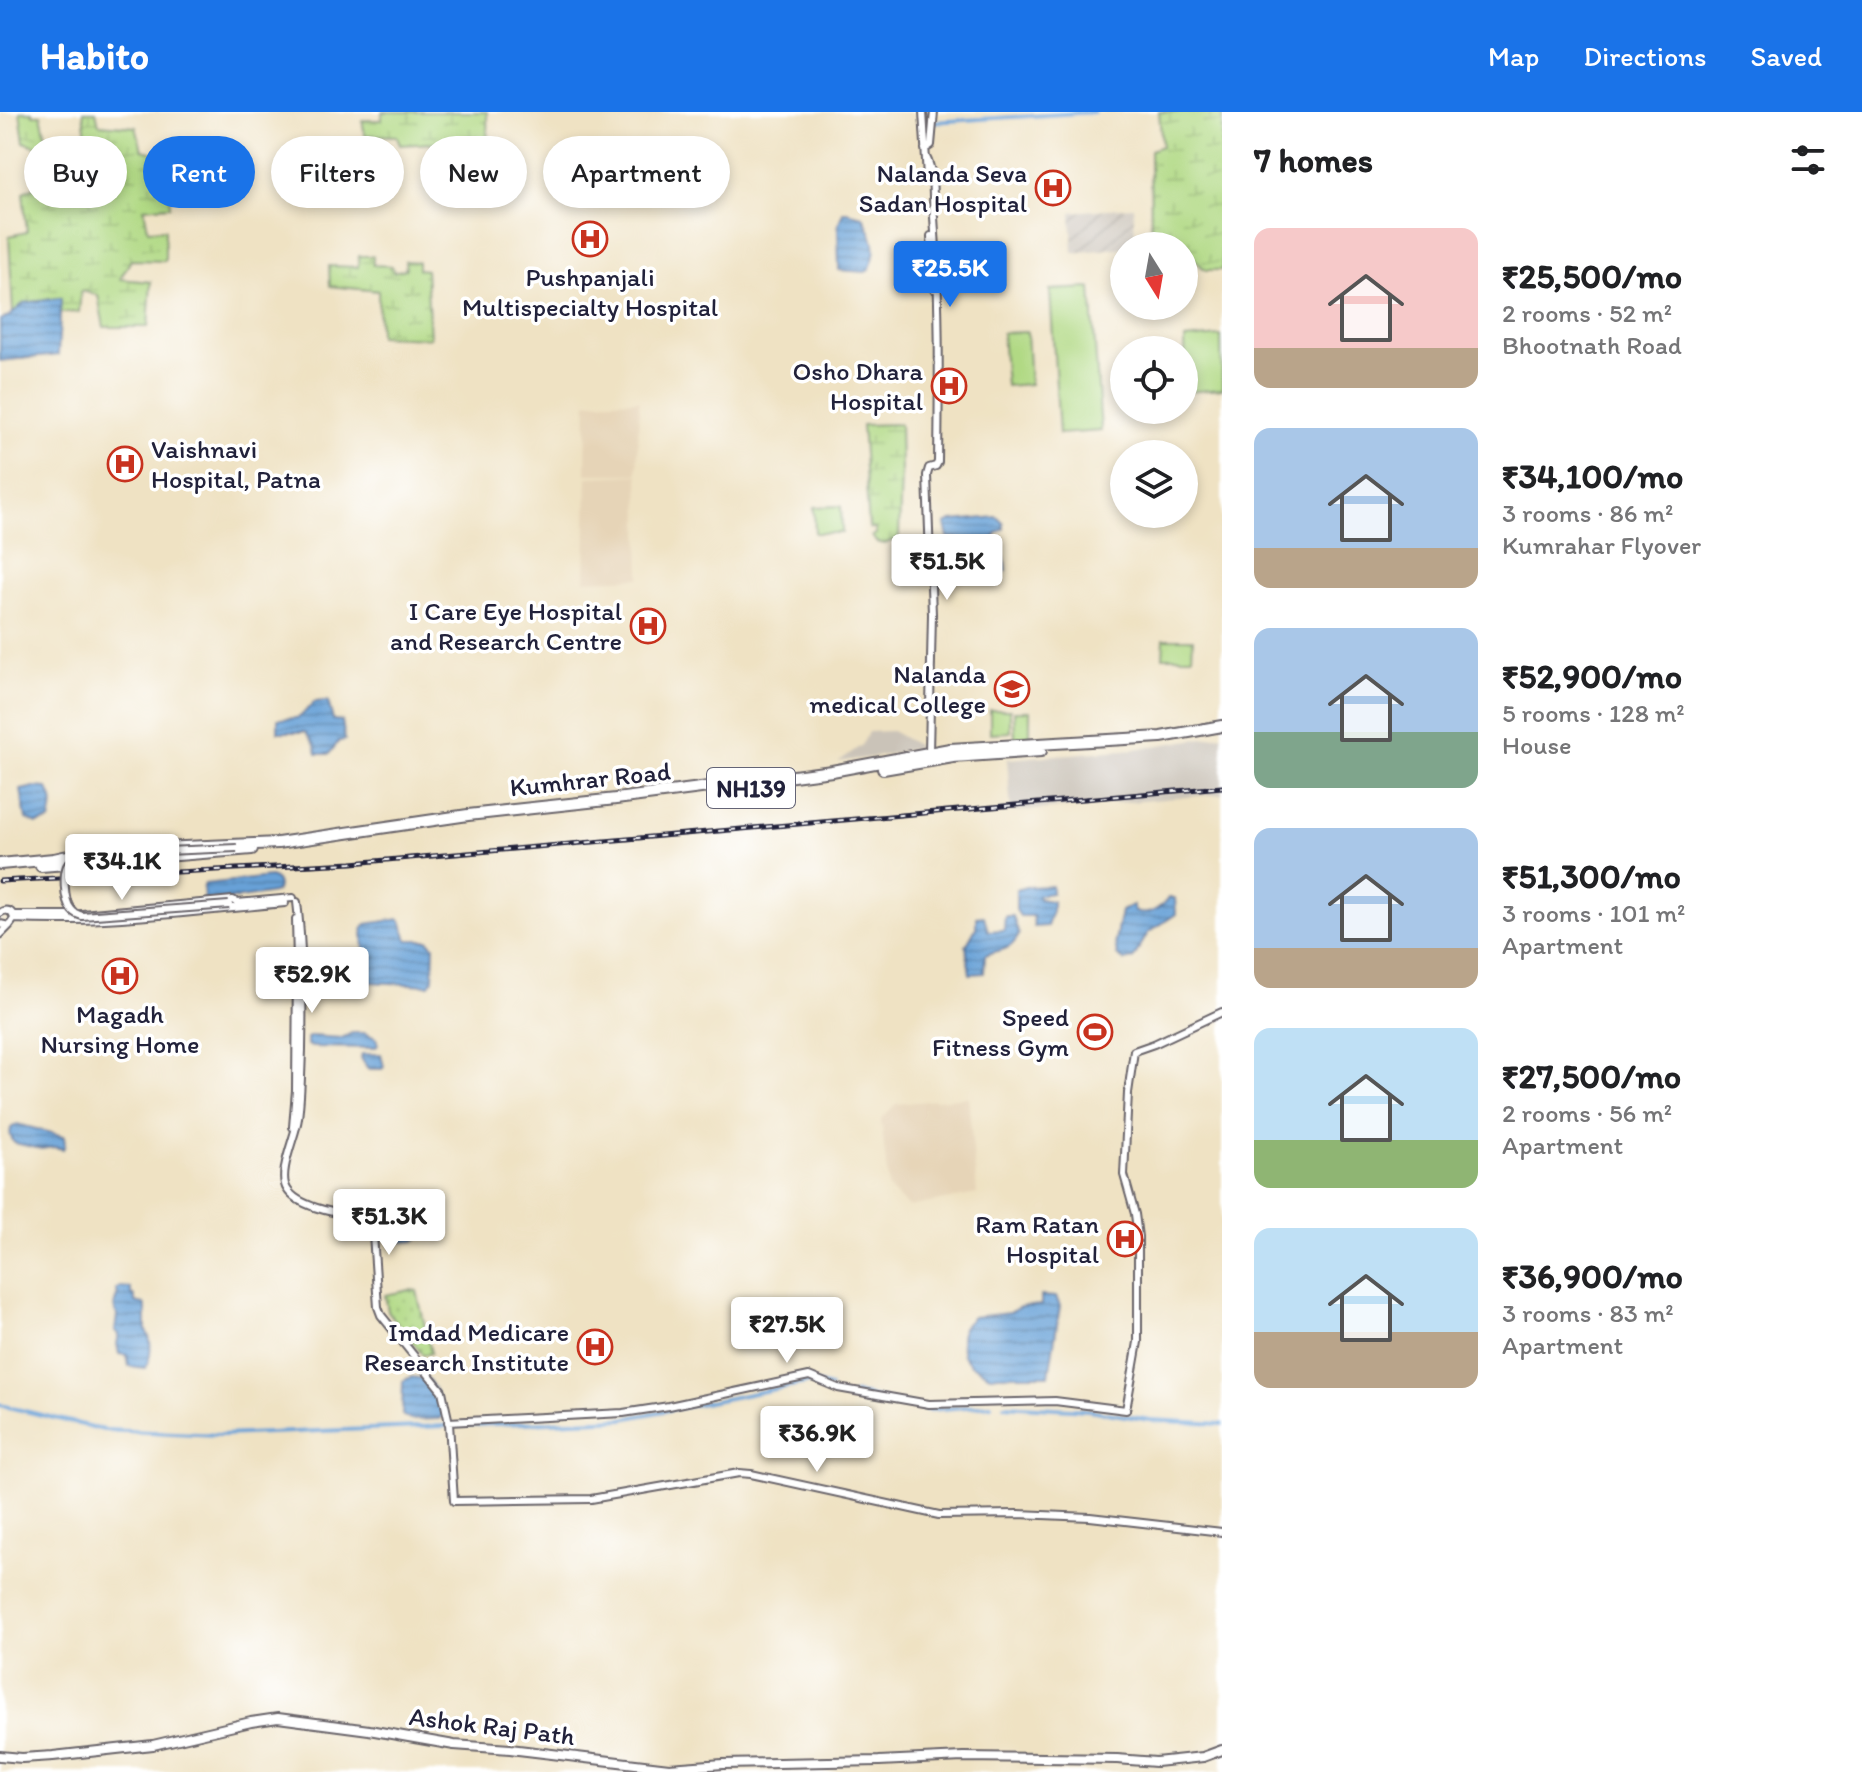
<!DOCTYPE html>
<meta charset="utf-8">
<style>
body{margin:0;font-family:Itim,sans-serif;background:#f2f2f2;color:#202124;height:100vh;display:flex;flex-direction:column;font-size:30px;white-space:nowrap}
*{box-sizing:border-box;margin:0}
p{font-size:26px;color:#757577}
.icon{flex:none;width:44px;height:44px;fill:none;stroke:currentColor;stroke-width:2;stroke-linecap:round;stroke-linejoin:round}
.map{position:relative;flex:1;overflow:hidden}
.drawer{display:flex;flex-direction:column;background:#fff;width:640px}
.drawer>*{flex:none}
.top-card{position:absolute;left:24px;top:24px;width:760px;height:72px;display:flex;gap:16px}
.needle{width:52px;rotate:169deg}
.controls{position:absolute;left:1110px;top:120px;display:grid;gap:16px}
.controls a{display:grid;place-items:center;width:88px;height:88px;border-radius:50%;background:#fff;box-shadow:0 4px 12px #0003;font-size:40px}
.price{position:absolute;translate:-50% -68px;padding:0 18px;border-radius:8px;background:#fff;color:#222;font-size:26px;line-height:52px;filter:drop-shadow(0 2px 4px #0008)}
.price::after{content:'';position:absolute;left:50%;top:48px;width:24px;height:18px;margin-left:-12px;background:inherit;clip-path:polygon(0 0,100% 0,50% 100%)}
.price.on{background:#1a73e8;color:#fff}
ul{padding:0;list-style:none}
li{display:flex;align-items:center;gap:24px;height:200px;padding:0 32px}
li span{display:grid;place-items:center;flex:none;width:224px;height:160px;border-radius:16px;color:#555}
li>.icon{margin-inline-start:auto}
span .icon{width:96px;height:96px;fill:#fffc;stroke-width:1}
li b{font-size:34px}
h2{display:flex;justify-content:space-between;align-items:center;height:96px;padding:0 32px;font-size:34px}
.chip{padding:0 28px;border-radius:36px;background:#fff;box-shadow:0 4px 12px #0003;font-size:28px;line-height:72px}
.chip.on{background:#1a73e8;color:#fff}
header{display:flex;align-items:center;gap:48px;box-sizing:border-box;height:112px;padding:0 40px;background:#1a73e8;color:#fff}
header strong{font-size:38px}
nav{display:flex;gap:44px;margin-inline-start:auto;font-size:28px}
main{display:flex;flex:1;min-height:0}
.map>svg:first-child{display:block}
.built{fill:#e6d4b7}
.industrial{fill:url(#industrial-furrows)}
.railway{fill:#cac3b8}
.grass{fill:url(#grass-dots);stroke:#6a7e60;stroke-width:2}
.wetland{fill:url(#wetland-marsh);stroke:#6a7e60;stroke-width:2}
.park{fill:#b1d984;stroke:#6a7e60;stroke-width:2}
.water{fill:url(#water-rules);stroke:#456289;stroke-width:2}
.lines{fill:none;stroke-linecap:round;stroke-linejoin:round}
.canal{stroke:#68a1d7;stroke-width:4}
.secondary-casing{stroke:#6a656b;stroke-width:10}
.primary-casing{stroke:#6a656b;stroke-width:12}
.highway-casing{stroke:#6a656b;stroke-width:14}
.secondary{stroke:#fff;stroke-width:6}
.primary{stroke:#fff;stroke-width:8}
.highway{stroke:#fff;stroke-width:10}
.rail-casing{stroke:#22223b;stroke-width:5}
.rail{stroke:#fff;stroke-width:2;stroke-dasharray:6;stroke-linecap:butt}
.secondary-bridge-casing{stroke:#6a656b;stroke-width:10;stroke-linecap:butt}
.secondary-bridge{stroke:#fff;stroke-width:6}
.labels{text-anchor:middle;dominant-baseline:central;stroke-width:7;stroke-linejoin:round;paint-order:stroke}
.shield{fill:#fff;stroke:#646476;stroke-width:2}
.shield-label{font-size:24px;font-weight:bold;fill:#22223b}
.poi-label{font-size:26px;fill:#22223b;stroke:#fff;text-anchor:end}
.street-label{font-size:26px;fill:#22223b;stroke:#fff}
</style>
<header>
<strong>Habito</strong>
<nav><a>Map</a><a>Directions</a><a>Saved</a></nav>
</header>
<main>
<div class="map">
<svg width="1222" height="1660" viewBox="0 0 1222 1660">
<defs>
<pattern id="industrial-furrows" width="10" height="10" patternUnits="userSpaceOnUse" patternTransform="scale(2)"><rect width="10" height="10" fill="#cac3b8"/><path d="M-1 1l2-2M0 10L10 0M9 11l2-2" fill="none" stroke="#ada79f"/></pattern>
<pattern id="grass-dots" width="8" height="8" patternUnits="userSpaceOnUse" patternTransform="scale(2)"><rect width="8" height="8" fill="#b1d984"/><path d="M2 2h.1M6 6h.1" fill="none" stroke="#98ba73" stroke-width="1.8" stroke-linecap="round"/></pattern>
<pattern id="wetland-marsh" width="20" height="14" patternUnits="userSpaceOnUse" patternTransform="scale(2)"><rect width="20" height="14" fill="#b1d984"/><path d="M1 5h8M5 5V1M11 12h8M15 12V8" fill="none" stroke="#98ba73"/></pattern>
<pattern id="water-rules" width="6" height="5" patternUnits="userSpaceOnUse" patternTransform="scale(2)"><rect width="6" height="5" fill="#68a1d7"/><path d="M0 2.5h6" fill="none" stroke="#5583b0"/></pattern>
</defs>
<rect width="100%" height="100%" fill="#fff"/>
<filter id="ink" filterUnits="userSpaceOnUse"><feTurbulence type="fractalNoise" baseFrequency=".0125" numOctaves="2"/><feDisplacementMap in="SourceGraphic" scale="16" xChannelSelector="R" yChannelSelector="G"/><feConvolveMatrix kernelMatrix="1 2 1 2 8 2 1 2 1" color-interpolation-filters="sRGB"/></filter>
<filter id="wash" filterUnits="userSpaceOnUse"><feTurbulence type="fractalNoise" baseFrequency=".006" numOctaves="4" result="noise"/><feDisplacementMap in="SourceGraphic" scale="32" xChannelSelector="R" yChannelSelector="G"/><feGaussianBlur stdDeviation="1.8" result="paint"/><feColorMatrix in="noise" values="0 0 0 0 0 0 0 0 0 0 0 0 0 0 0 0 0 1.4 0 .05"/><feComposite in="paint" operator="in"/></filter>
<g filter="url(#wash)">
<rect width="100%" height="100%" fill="#efe2c3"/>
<!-- built -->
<path class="built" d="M639 288 637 362H586L587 290Z
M638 363 640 466 585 468 587 365Z
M968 985 977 1082 908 1095 889 1077 881 1007 896 992Z"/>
<!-- industrial -->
<path class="industrial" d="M1133 95 1136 134 1073 141 1071 100Z"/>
<!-- railway -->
<path class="railway" d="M892 619 920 635 881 644 838 650 862 633 868 620Z
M1222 623V682L1011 700 1007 647 1135 637Z"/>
<!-- grass -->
<path class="grass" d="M410 1178 417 1179 431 1241 423 1243 388 1199 385 1183Z"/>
<!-- wetland -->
<path class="wetland" d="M20 0H32L33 3H41L47 29 86 25 83 0H96L99 12 136 15 142 38 155 41 169 54 170 94 144 96 148 118 165 117V149L131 148 120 167 151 170 148 215H104L98 183 81 179 79 200 60 201V186L24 191 13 201 9 124 27 120 23 80 39 73 36 34 24 30Z
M382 0H487L488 46 436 51 433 31 400 33 397 24 365 23 362 8H382Z
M1159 0H1222V158H1206L1201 154 1178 128 1151 122 1150 38 1162 34Z
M359 144H373V153L392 154 393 160 406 157 405 149 418 150V157L426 158 430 226 379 224 378 179 330 174 329 154 358 155Z
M900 312 901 359 899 426 885 432 876 430 872 424 876 422 875 417 869 416 862 313Z"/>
<!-- park -->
<path class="park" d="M1091 176 1101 319 1059 322 1050 178Z
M1027 220 1030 272 1006 274 1002 221Z
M1221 224 1222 277 1186 280 1185 227Z
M841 394 842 421H815L814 395Z
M1164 527H1193L1192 545H1163Z
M990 598H1010V620L990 621Z
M1014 599H1030V627L1015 628Z"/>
<!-- water -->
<path class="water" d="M843 100H847L863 104C873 126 880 135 869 158L865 160 839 158 838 113Z
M61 186 58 243 0 249V208L9 204 24 191Z
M997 405 1004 412V417L997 421 993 427 996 444 1004 445 1006 458 997 466 963 468 955 456 957 426H948L945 412 952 409Z
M328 589 333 608 342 609 345 628 339 629 329 642H317L315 633 305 620H278V607C305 606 296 608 314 590Z
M34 675 47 676C55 687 53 696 50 709L37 712 26 707 21 678Z
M270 765 275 767 278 773 277 779 273 781 209 791 204 787 203 775 205 772Z
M1052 774V781L1038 783 1039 787 1052 789V799L1047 814 1034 815 1033 804H1020L1016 798V778L1026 775Z
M1169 786H1175L1176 802 1148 821 1133 847 1124 849 1117 843 1115 829 1121 799 1133 793 1135 800C1149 805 1160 796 1169 786Z
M984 804 988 819 1004 818 1005 804H1013L1019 823C1009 841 1001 836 985 843L984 861 970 862 966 834 976 816V805Z
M400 807C405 814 403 821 408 828H428L434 834 433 867 429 873 370 870 365 865 363 816 366 812Z
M352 921H364L376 926 378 933 375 936 312 935 307 933V926L311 924 342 926Z
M362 942H381L384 955 382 957H368L361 946Z
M17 1012 64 1024 65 1033 63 1037 54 1035 41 1037 14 1031 10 1023 11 1016Z
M385 1109C397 1109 407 1112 419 1113V1126L414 1129 396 1130 390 1123 380 1119 381 1114Z
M120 1175 131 1176V1182L135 1184V1190L144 1192 146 1195V1219C153 1228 151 1247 145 1256L129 1254 127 1243 119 1242 117 1232 119 1222 115 1219 117 1203C112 1196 115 1189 118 1182L116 1178Z
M1041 1184 1056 1185 1060 1194 1049 1263H990L971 1253 963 1244 962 1239 961 1225 963 1215 973 1205 1009 1201 1020 1195 1041 1193Z
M411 1265 428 1267C437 1279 441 1289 443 1304L439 1307 410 1308 402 1303 403 1269Z"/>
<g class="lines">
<!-- canal -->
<path class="canal" d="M929 0V10H931L1094 0
M854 1281 928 1298 991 1293
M0 1293 104 1318 220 1323 623 1307 810 1270 830 1275
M1004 1293 1089 1298 1150 1308 1222 1312"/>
</g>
</g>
<g filter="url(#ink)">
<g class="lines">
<!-- secondary casing -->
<g class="secondary-casing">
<path id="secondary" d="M923 0 927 65
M925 37 931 33 934 0
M926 45C935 61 932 87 934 105 940 187 939 268 938 350L936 354 929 356 927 363 932 502 929 640
M931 124 934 177
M297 790C303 839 303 888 302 938 301 961 301 983 298 1006 296 1024 277 1061 287 1077 299 1098 350 1103 372 1108L378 1195 381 1203 442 1279 449 1311 454 1389 591 1387 739 1361 751 1362 939 1403 1018 1402 1090 1405 1222 1420
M0 801C6 796 13 799 14 807L9 814 0 812
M13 803H71L233 788 237 791 293 786
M14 807C105 812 196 799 285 791
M0 823 9 814
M293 1015 296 978 297 851 296 807
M448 1310 623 1301 669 1294 809 1264 838 1276 929 1292 1055 1289 1126 1298 1138 1230V1125L1135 1102 1124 1063 1128 981 1134 939 1154 932 1222 900"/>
</g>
<!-- primary casing -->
<g class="primary-casing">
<path id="primary" d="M0 1644 22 1646 53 1644 153 1633 251 1610 278 1606 369 1618 454 1633 510 1637 669 1656 723 1652 879 1649 963 1645 1117 1647 1156 1650 1203 1645 1222 1638"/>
</g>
<!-- highway casing -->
<g class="highway-casing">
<path id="highway" d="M883 657 953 645 1041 639
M0 752 54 747 91 739 278 731 468 703 616 687 832 659 950 637 1161 625 1222 614
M41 754 252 737"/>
</g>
<!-- secondary -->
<use href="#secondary" class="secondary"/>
<!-- primary -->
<use href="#primary" class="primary"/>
<!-- highway -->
<use href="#highway" class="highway"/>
<!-- rail casing -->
<g class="rail-casing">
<path id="rail" d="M0 769 352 751 1222 675"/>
</g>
<!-- rail -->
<use href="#rail" class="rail"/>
<!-- secondary-bridge casing -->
<g class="secondary-bridge-casing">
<path id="secondary-bridge" d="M229 793 82 804C77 802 74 802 71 797 64 789 62 758 69 751 75 745 86 744 94 742L237 736"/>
</g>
<!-- secondary-bridge -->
<use href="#secondary-bridge" class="secondary-bridge"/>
</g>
</g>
<!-- icons -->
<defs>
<g id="hospital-ring" transform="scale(1.8)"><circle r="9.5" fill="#fff" stroke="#c8321e" stroke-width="1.5"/><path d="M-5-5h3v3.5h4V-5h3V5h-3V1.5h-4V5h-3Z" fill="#c8321e"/></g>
<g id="university-ring" transform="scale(1.8)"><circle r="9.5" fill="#fff" stroke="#c8321e" stroke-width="1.5"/><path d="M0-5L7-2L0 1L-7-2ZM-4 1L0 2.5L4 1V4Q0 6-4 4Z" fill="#c8321e"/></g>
<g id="stadium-ring" transform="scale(1.8)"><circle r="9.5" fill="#fff" stroke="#c8321e" stroke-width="1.5"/><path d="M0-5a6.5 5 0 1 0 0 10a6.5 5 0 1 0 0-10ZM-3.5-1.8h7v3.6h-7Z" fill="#c8321e"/></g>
</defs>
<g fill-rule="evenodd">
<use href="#hospital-ring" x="1053" y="76"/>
<use href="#hospital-ring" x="590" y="127"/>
<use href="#hospital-ring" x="949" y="274"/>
<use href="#hospital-ring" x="125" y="352"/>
<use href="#hospital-ring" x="648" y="514"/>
<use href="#university-ring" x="1012" y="577"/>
<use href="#hospital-ring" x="120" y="864"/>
<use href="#stadium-ring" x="1095" y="920"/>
<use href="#hospital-ring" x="1125" y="1127"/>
<use href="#hospital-ring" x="595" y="1235"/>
</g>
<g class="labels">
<!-- shield labels -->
<rect class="shield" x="707" y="656" width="88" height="40" rx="6"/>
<g class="shield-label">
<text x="751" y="676">NH139</text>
</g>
<!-- poi labels -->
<g class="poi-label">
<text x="1027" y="61">Nalanda Seva<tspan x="1027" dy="30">Sadan Hospital</tspan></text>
<text x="590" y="165" text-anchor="middle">Pushpanjali<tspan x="590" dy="30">Multispecialty Hospital</tspan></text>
<text x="923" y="259">Osho Dhara<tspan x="923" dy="30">Hospital</tspan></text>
<text x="151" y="337" text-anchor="start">Vaishnavi<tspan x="151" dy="30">Hospital, Patna</tspan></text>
<text x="622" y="499">I Care Eye Hospital<tspan x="622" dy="30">and Research Centre</tspan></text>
<text x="986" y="562">Nalanda<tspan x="986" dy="30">medical College</tspan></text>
<text x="120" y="902" text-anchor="middle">Magadh<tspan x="120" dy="30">Nursing Home</tspan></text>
<text x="1069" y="905">Speed<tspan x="1069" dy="30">Fitness Gym</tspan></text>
<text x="1099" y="1112">Ram Ratan<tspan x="1099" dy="30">Hospital</tspan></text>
<text x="569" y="1220">Imdad Medicare<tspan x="569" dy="30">Research Institute</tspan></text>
</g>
<!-- street labels -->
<g class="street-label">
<text transform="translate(590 667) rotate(-6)">Kumhrar Road</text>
<text transform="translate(492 1614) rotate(7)">Ashok Raj Path</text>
</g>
</g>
</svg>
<div class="controls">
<a><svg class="needle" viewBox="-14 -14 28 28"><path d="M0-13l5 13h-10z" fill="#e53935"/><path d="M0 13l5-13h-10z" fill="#757577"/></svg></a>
<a><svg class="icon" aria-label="locate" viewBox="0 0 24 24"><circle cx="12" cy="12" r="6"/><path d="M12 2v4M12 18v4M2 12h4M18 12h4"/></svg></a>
<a><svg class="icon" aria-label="layers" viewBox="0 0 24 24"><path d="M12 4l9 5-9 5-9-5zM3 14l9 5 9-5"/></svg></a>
</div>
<b class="price on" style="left:950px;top:197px">₹25.5K</b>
<b class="price" style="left:947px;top:490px">₹51.5K</b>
<b class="price" style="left:122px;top:790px">₹34.1K</b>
<b class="price" style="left:312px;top:903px">₹52.9K</b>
<b class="price" style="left:389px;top:1145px">₹51.3K</b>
<b class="price" style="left:787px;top:1253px">₹27.5K</b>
<b class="price" style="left:817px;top:1362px">₹36.9K</b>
<div class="top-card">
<a class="chip">Buy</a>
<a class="chip on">Rent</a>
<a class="chip">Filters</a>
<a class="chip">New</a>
<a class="chip">Apartment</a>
</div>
</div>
<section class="drawer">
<h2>7 homes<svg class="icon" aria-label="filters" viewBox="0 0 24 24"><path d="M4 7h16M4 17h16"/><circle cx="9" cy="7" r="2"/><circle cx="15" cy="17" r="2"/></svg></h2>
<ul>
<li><span style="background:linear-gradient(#f6c9c9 75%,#b9a48a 0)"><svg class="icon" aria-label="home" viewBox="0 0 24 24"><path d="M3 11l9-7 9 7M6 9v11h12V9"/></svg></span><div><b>₹25,500/mo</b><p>2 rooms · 52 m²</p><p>Bhootnath Road</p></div></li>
<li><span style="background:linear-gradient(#a9c7e8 75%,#b9a48a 0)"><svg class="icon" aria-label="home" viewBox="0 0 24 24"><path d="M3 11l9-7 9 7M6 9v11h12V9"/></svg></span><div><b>₹34,100/mo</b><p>3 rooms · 86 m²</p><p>Kumrahar Flyover</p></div></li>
<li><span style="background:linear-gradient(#a9c7e8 65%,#7fa58c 0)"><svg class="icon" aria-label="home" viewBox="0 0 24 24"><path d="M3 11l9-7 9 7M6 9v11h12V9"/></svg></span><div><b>₹52,900/mo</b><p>5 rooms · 128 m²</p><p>House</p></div></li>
<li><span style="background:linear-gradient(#a9c7e8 75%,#b9a48a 0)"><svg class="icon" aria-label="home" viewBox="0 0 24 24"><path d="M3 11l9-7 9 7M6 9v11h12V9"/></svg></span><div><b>₹51,300/mo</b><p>3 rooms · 101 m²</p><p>Apartment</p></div></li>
<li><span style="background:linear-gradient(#bfe0f5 70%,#8fb573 0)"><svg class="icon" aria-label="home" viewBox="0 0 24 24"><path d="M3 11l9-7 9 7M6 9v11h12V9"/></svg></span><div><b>₹27,500/mo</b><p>2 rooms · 56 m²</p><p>Apartment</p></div></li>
<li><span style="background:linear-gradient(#bfe0f5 65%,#b9a48a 0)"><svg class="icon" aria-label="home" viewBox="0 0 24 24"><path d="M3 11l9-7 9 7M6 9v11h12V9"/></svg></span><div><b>₹36,900/mo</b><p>3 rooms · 83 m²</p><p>Apartment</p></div></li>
</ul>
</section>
</main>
